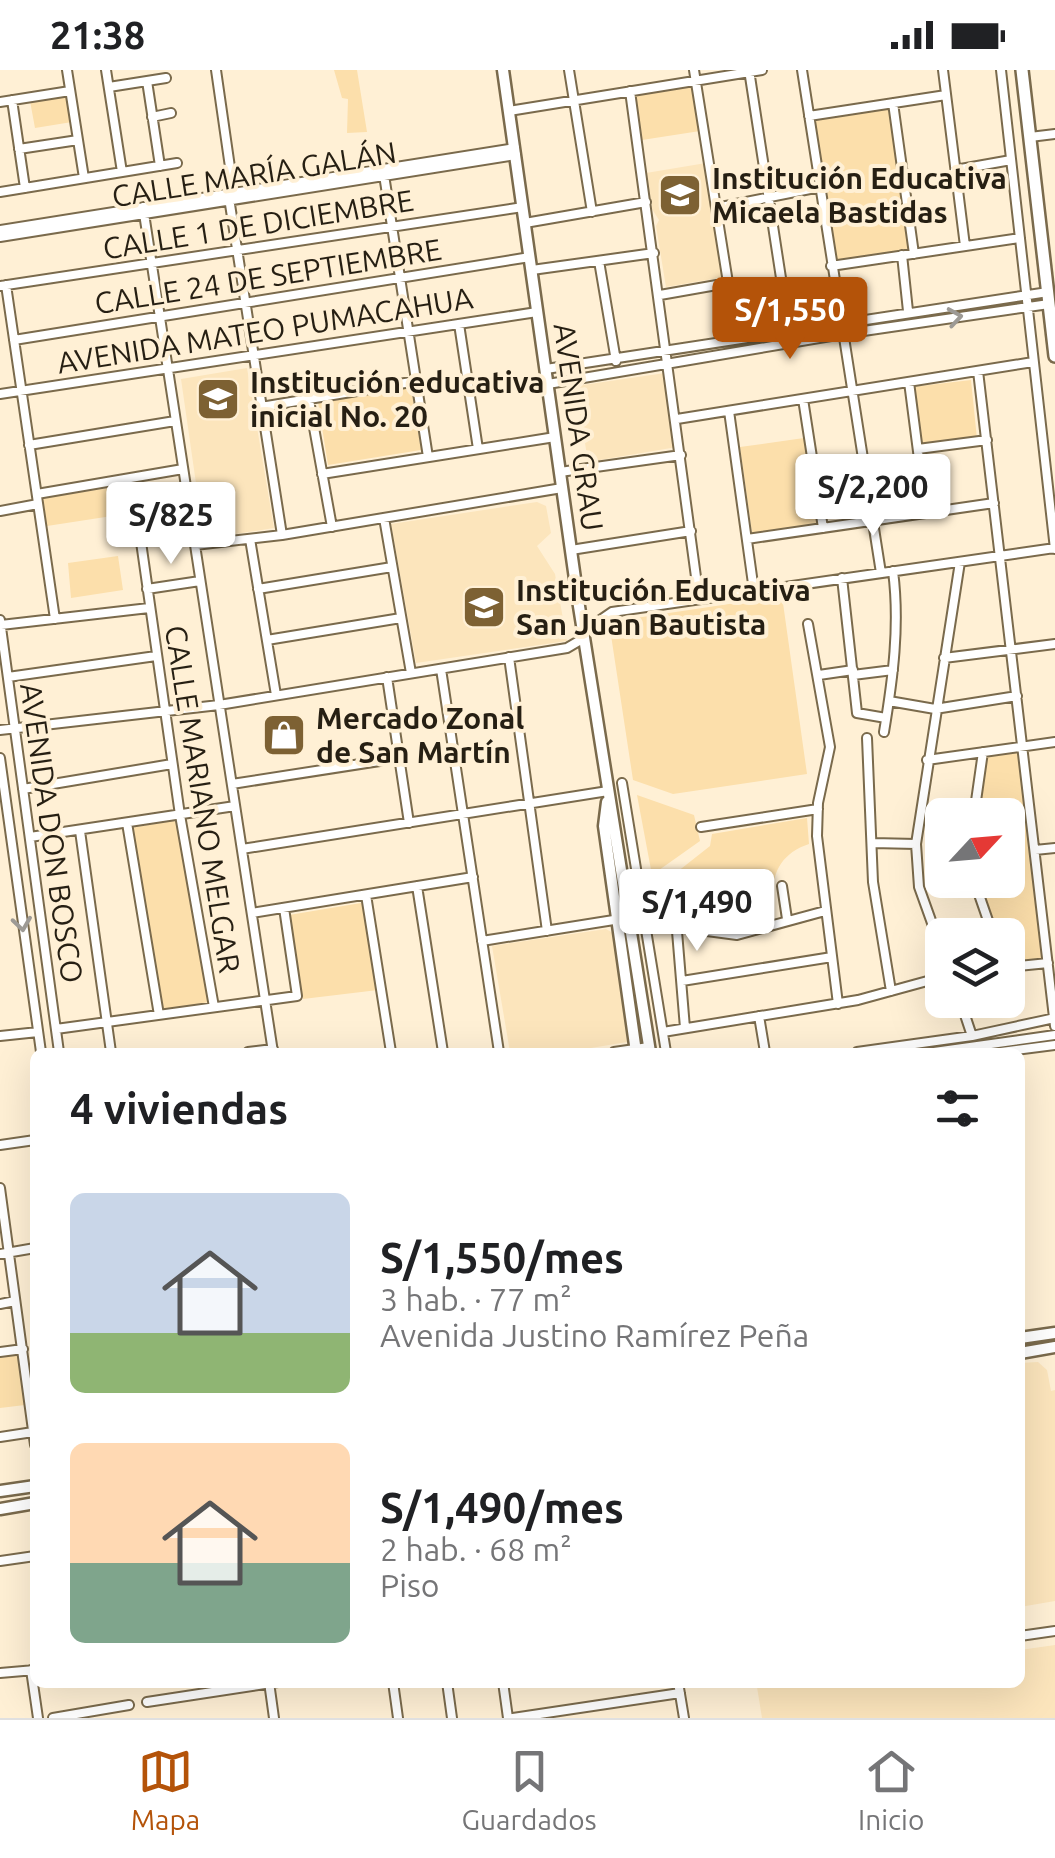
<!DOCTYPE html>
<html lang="es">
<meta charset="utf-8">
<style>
body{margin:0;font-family:Ubuntu,sans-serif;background:#f6f6f6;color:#202124;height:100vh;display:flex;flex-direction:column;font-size:38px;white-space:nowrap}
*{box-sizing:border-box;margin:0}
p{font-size:32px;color:#757577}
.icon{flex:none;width:55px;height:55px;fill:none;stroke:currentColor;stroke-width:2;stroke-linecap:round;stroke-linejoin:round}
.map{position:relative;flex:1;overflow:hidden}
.details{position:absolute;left:30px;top:978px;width:995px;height:640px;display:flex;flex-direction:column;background:#fff;border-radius:15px;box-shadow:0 10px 40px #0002}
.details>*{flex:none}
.needle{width:65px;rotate:64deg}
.buttons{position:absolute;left:925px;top:728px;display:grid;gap:20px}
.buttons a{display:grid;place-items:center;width:100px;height:100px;border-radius:15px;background:#fff;box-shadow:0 10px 40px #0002;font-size:50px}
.price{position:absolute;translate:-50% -85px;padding:0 22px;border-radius:10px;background:#fff;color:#222;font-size:32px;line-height:65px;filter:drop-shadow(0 2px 5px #0008)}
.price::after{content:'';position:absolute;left:50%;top:60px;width:30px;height:22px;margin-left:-15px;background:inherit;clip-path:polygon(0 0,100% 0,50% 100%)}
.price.on{background:#b45309;color:#fff}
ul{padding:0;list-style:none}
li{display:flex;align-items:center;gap:30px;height:250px;padding:0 40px}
li span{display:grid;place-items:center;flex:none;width:280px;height:200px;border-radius:15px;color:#555}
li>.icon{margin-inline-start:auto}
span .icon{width:120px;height:120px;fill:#fffc;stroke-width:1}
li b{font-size:42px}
h2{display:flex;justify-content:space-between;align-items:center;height:120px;padding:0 40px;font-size:42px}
.status{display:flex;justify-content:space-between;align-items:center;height:70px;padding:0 50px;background:#fff;direction:ltr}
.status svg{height:28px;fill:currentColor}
.tabs{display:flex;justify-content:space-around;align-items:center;height:140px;border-top:2px solid #e0e0e0;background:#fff;font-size:28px;color:#757577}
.tabs a{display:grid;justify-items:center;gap:5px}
.tabs .on{color:#b45309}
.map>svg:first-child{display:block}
.built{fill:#fce5bc}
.green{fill:#fcdfab}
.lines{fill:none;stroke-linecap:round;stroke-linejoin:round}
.minor-casing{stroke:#7a6a4c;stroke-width:12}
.major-casing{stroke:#7a6a4c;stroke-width:15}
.highway-casing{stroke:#7a6a4c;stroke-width:16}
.minor{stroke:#fff;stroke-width:8}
.major{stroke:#fff;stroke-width:10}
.highway{stroke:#fff;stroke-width:11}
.oneway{stroke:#9d9a95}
.labels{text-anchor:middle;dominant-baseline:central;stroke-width:8;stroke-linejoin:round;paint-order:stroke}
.street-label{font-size:30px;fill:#261f13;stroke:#fff0d5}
.poi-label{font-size:30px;font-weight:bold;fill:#261f13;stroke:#fff0d5;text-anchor:start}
</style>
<div class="status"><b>21:38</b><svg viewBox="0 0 49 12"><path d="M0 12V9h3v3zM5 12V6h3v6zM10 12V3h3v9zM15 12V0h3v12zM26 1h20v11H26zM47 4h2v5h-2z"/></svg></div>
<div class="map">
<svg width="1055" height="1648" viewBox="0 0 1055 1648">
<rect width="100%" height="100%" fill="#fff0d5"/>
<!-- built -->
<path class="built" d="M706 93 725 207 666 217 656 156 659 150 652 139 646 103Z
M247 298 274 458 204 469 181 309Z
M665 303 677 377 588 392 576 316Z
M537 432 546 436 551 463 537 476 555 504 567 571 416 593 391 454Z
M606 859 613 863 627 972 567 982H510L492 876Z
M1038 1292 1047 1300 1051 1321 1055 1320V1531L1020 1537V1293Z
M1055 1575V1648H762L757 1617 788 1612H1020V1580Z"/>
<!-- green -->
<path class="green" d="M334 0H357L367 62 347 63 348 29 342 28Z
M693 14 700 61 642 70 634 23Z
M67 26 72 52 35 58 30 31Z
M889 38 911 181 835 192 814 48Z
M971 310 977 369 920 377 912 317Z
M411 317 421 380 328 395 318 332Z
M804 368 817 453 752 463 740 377Z
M108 418 112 446 47 456 42 428Z
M118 486 123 520 71 528 68 493Z
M782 526 807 704 673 724 633 710 609 552Z
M1019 680 1046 888 1009 893 1008 865H997L983 834 978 810H1008V745H979L986 684Z
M637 725 694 745 700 771 652 805Z
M807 748 809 774C778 784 769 809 774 839 737 859 726 861 686 850L677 802 710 776 712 764Z
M178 750 209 932 160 941 130 758Z
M361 833 364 835 378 920 303 929 289 845Z
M18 1285 25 1335 0 1338V1288Z"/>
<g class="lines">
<!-- minor casing -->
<g class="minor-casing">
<path id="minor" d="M67 0 84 108
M106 0 122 102
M216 0 233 118
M569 0 592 142
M694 0 737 269
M749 0 789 260
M802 0 881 503
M943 0 965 176
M1001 0 1055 479
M147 11 160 96
M109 17 166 8
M630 21 699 529
M12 30 25 118
M0 32 70 21
M893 33 914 184
M509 41 762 0
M809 46 946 25
M152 47 171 43
M1030 67 1055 64
M19 79 78 70
M955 100 1011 90
M384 105 428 387
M0 122 177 93
M229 128 282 465
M143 137 273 982
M716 138 820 117
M525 153 646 132
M0 160 515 78
M0 167 516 85
M902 185 908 241
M599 191 616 291
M831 196 1020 168
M532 200 654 183
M6 215 55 549
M0 216 523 137
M660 225 728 213
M459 254 478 379
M14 270 530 187
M546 299 1048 222
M978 301 1055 956
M909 312 926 443
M548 314 843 264 1049 234
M0 324 537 242
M803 329 823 458
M309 330 332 457
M261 337 417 311
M729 341 754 521
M677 349 1033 292
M29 375 175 351
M918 379 987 370
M560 402 681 385
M322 404 555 367
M132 409 180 745 214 937
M37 424 183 399
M0 441 38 434
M384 448 411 603
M250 469 276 625
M747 469 994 433
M195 475 282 465 562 418
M571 480 691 461
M842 508 857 643 886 648
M147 519 200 511
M258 519 392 497
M0 550 59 982
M808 554 830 677 818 733 817 766 838 934
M1 555 149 538
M583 556 596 553 612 542 1055 478
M267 570 401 548
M509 587 547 861
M944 588 1055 574
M441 599 499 982
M819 605 853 600
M853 605 893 600
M8 607 156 586
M387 607 409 753
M889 631 935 639 1017 626
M0 660 219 635 567 578 584 568
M884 662C893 608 900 555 893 501
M867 668 873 812 891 921
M0 688 41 982
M927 690 1055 672
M622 713 666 982
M232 714 399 688
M23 719 172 694
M974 745 983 682
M127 753 159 945
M701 757 818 739
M80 761 111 982
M30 767 235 736
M873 773 916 774
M242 779 608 721
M1035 780 1055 778
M974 810 993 865
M673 813 685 958
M417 816 443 982
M782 816 787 849
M366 825 391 982
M252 843 473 807
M677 857 737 865 825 841
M482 871 620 849
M942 881 919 817 916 774 960 492
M1008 897 1048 893
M682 911 832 887
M960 930 972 966
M759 946 765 982
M56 959 297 926 284 838
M663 962 858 930 942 907
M0 966 38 962
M248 982 273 979
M614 982 649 977
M857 982 972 966 1055 948
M934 982 1055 965
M1001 982 1055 975
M0 1075 35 1070
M0 1118 35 1375
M0 1184 35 1178
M0 1234 15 1231
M0 1282 23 1279
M0 1367 33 1362
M0 1491 35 1486
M1020 1566 1055 1561
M31 1600 38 1648
M0 1603 35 1600
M269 1612 274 1648
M393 1612 398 1648
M447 1612 452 1648
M503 1612 508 1648
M678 1612 684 1648
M147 1632 278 1612
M53 1648 129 1635
M513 1648 680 1623"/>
</g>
<!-- major casing -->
<g class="major-casing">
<path id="major" d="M503 0 578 530 650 982
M607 732 604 756 636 982
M1020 1268 1055 1263
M1020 1283 1055 1277
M0 1421 35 1416
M0 1439 35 1433"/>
</g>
<!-- highway casing -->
<g class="highway-casing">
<path id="highway" d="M1022 0 1055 286"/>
</g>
<!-- minor -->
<use href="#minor" class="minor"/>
<!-- major -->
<use href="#major" class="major"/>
<!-- highway -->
<use href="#highway" class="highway"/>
</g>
<!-- one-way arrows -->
<defs><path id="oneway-chevron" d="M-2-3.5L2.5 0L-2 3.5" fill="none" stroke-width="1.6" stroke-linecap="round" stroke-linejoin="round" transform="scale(2.5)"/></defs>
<g class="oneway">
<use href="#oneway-chevron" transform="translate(955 247) rotate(-9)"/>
<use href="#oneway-chevron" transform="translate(22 854) rotate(82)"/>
</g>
<!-- icons -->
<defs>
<g id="school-square" transform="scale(2.25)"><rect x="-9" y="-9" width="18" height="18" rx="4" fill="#7d6133" stroke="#fff0d5"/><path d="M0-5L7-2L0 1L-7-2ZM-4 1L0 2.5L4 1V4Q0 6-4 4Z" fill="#fff"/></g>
<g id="shop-square" transform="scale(2.25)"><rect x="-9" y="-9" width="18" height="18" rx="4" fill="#7d6133" stroke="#fff0d5"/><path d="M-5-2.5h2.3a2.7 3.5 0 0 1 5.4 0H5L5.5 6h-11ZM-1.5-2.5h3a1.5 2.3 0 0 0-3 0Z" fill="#fff"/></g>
</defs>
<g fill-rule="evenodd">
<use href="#school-square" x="680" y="125"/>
<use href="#school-square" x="218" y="329"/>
<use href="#school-square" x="484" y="537"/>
<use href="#shop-square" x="284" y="665"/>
</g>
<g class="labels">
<!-- street labels -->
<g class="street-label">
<text transform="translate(254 104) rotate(-9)">CALLE MARÍA GALÁN</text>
<text transform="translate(258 154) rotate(-9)">CALLE 1 DE DICIEMBRE</text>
<text transform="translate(268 206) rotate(-9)">CALLE 24 DE SEPTIEMBRE</text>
<text transform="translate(265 260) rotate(-9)">AVENIDA MATEO PUMACAHUA</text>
<text transform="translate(579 357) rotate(82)">AVENIDA GRAU</text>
<text transform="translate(203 729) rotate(81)">CALLE MARIANO MELGAR</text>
<text transform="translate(52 763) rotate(82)">AVENIDA DON BOSCO</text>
</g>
<!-- poi labels -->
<g class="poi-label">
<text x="712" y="108">Institución Educativa<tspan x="712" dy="34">Micaela Bastidas</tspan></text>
<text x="250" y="312">Institución educativa<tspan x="250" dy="34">inicial No. 20</tspan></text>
<text x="516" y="520">Institución Educativa<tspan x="516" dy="34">San Juan Bautista</tspan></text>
<text x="316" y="648">Mercado Zonal<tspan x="316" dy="34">de San Martín</tspan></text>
</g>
</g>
</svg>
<div class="buttons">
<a><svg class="needle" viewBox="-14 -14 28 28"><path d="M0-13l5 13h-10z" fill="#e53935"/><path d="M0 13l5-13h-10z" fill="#757577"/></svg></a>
<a><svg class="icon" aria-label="layers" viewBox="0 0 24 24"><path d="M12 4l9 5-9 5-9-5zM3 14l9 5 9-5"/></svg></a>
</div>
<b class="price on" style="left:790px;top:292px">S/1,550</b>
<b class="price" style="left:873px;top:469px">S/2,200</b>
<b class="price" style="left:171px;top:497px">S/825</b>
<b class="price" style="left:697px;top:884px">S/1,490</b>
<section class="details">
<h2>4 viviendas<svg class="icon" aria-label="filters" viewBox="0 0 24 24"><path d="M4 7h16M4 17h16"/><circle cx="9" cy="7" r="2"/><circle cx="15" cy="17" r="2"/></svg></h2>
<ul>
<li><span style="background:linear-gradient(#c9d6e8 70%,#8fb573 0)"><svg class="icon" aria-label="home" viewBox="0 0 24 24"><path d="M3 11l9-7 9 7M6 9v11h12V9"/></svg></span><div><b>S/1,550/mes</b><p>3 hab. · 77 m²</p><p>Avenida Justino Ramírez Peña</p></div></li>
<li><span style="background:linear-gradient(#ffd9b3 60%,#7fa58c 0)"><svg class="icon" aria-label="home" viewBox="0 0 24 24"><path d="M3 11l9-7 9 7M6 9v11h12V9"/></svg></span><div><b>S/1,490/mes</b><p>2 hab. · 68 m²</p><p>Piso</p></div></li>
</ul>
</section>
</div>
<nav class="tabs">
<a class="on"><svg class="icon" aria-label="map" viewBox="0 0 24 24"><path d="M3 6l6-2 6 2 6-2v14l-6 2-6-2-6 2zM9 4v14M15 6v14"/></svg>Mapa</a>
<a><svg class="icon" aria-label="saved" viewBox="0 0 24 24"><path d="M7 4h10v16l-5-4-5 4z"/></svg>Guardados</a>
<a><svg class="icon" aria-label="home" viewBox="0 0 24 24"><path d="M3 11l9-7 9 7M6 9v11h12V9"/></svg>Inicio</a>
</nav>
